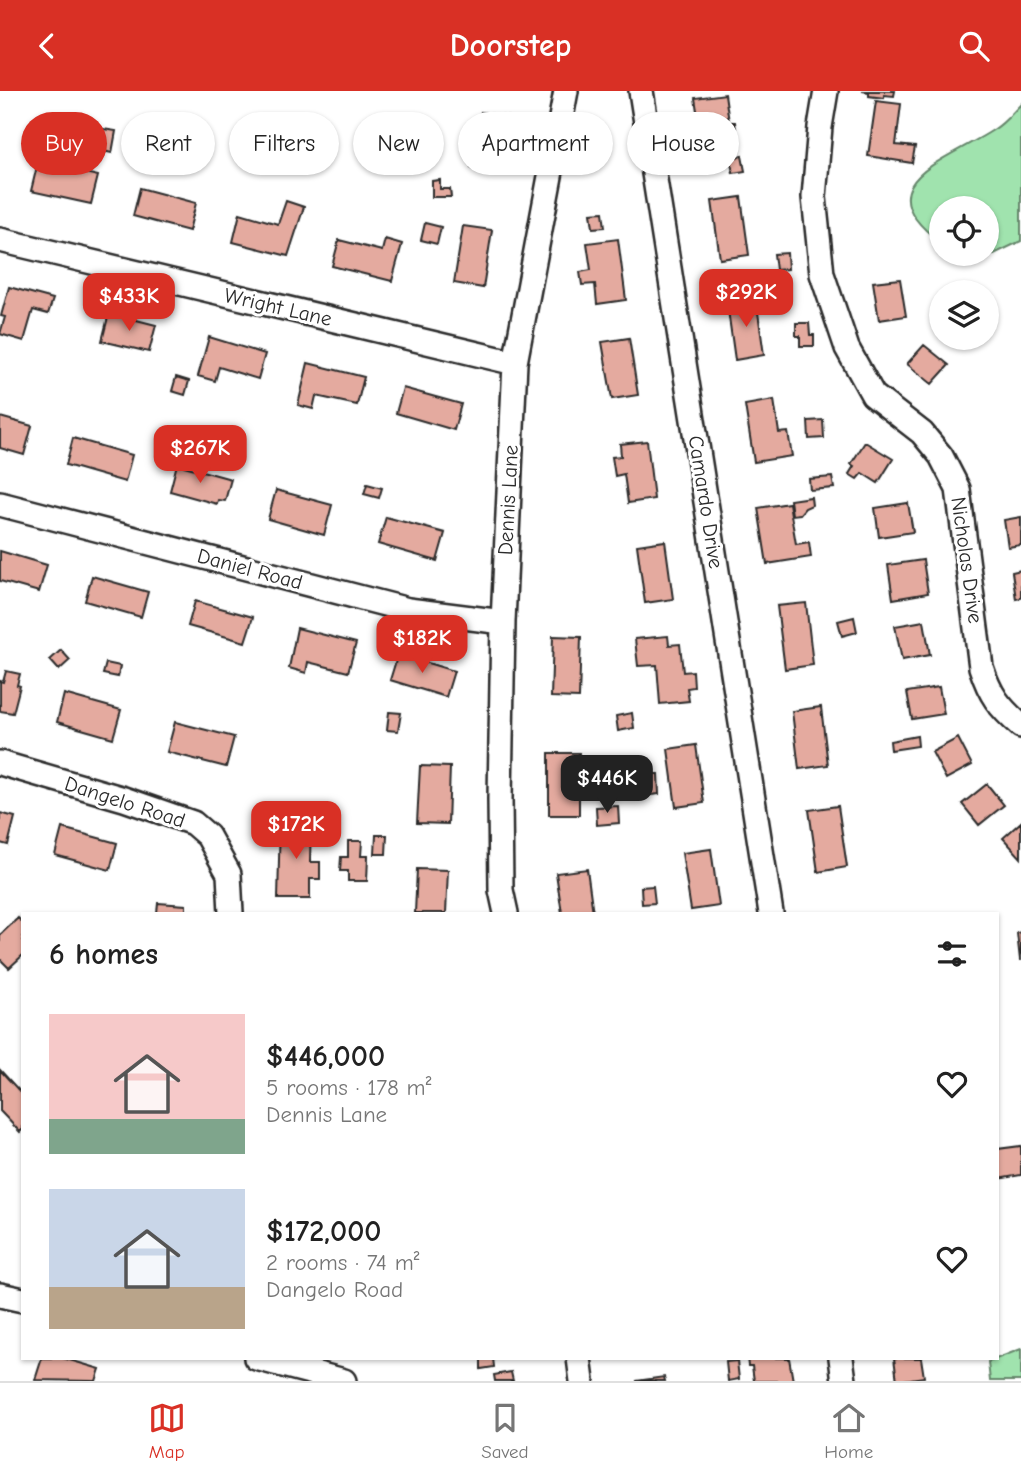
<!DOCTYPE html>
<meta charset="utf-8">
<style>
body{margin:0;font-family:"Comic Neue",sans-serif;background:#f2f2f2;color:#222;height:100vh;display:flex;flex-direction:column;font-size:26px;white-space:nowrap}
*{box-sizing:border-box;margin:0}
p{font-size:23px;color:#767676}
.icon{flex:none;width:38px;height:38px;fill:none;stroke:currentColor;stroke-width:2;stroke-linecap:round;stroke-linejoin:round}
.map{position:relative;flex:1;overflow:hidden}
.drawer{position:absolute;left:21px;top:821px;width:978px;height:448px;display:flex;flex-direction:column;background:#fff;border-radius:0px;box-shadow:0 2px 5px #0004}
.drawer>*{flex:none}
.hud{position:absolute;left:21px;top:21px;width:980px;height:63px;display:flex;gap:14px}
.buttons{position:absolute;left:929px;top:105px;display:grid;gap:14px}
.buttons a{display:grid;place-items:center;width:70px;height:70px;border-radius:50%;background:#fff;box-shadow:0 2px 5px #0004;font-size:35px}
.price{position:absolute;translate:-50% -60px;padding:0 16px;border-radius:14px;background:#d93025;color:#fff;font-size:23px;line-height:46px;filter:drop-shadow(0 2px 4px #0008)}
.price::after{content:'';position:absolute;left:50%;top:42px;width:21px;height:16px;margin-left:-10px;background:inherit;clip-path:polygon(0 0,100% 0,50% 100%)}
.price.selected{background:#222;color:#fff}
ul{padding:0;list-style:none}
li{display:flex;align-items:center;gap:21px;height:175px;padding:0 28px}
li span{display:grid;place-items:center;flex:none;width:196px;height:140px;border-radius:0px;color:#555}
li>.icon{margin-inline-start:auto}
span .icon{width:84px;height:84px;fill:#fffc;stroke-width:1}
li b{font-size:30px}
h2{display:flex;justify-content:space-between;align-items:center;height:84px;padding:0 28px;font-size:30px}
.tag{padding:0 24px;border-radius:32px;background:#fff;box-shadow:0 2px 5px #0004;font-size:24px;line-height:63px}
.tag.selected{background:#d93025;color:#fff}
header{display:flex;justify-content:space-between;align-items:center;height:91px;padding:0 28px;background:#d93025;color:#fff;font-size:32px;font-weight:700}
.tab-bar{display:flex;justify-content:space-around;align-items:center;height:98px;border-top:2px solid #e0e0e0;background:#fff;font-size:19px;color:#767676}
.tab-bar a{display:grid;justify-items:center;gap:4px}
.tab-bar .selected{color:#d93025}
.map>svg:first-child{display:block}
.green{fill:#a0e3ae;stroke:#66876c;stroke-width:2}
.building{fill:#e4aa9f;stroke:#2b2b2b;stroke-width:2}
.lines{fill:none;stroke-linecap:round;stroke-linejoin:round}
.minor-casing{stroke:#2b2b2b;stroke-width:28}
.minor{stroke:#fff;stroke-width:23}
.labels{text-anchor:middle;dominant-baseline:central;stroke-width:6;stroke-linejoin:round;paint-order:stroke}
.street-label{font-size:21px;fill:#2b2b2b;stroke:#fff}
</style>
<header><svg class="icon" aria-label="back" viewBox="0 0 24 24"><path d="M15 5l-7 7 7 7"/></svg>Doorstep<svg class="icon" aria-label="search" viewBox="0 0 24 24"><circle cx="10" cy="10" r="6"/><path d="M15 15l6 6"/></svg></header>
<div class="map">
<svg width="1021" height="1290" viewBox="0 0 1021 1290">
<rect width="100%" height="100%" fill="#fff"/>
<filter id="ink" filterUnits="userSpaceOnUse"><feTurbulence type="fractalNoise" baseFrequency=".0143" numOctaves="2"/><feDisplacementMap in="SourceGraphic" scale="14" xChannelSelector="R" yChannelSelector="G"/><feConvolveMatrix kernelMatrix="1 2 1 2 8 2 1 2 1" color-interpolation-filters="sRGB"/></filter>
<g filter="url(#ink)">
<!-- green -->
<path class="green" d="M1021 13V150L994 163H978H987V117H942L940 151C861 92 946 70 993 39 1005 32 1012 22 1021 13Z
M1021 1258V1290H990L988 1271Z"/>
<!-- building -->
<path class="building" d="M862 0H895L894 5 884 4V7L869 5V1Z
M725 3 729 31H735L736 40H731L734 61 704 65 695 7Z
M876 10 901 13 896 54 915 56 912 72 868 65Z
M481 21 509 26 499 82 471 77Z
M97 37 116 40 112 62 94 58Z
M742 65 745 80 733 82 730 67Z
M38 71 98 85 91 113 31 100Z
M440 89V98H450L451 106H432V90Z
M140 97 196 112 189 140 133 125Z
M741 106 749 164 720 168 712 110Z
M286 110 304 116 288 165 233 151 240 122 278 133Z
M603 121 605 136 593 137 591 122Z
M425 132 441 136 437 153 421 149Z
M463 135 492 139 483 197 454 192Z
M385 148 402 153 392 190 332 175 339 149 382 160Z
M618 148 626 209 597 213 595 193 582 194 580 181 591 179 587 152Z
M787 162 788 178 776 179 774 163Z
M900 188 906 225 879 229 873 191Z
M9 196 53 208 48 223 33 219 24 250 0 243 5 226 1 225Z
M756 207 764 264 735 269 727 212Z
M109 222 156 234 149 261 102 250Z
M796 232H809L810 244H814V255H800V245H796Z
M209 246 265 263 258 288 219 276 215 290 198 285Z
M629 247 638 304 612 308 602 251Z
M924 254 949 274 932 293 907 273Z
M308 272 364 286 357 314 316 305 313 318 298 314Z
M176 286 189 290 185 304 172 300Z
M403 297 461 313 454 339 396 322Z
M774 309 779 342 788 341 792 365 754 371 745 314Z
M0 326 32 335 24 364 0 357Z
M823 329 824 347 809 348 808 330Z
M73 347 132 364 125 391 66 374Z
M647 350 654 408 628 412 624 383 615 385 612 366 621 365 620 353Z
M865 351 893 368 878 392 862 382 857 388 849 383 854 375 851 373Z
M177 373 231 388 225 410 218 409 217 413 170 400Z
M832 386 834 397 810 399 809 388Z
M367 393 382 397 379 407 364 403Z
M276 399 332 414 324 444 268 428Z
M811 406 812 414 805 417 800 423 792 424 790 409Z
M789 412 796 453 809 451 811 466 767 473 758 417Z
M908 412 913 441 879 446 875 417Z
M386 426 445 442 437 470 378 453Z
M1021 426V454L1008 456 1004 429Z
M665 450 673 508 645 512 637 454Z
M0 460 47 474 39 501 0 490Z
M923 469 928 502 893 508 888 474Z
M1021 479V507L1016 508 1012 481Z
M92 485 148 501 141 526 85 510Z
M195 510 253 526 245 551 188 535Z
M806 512 813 574 785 578 777 515Z
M854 526 857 541 842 545 838 530Z
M924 530 930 564 902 569 895 535Z
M297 537 356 552 348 581 308 571 306 582 289 577Z
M553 545 581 546 579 607 551 606Z
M668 545 669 554 680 553 683 581 693 580 694 596 687 597 689 610 660 613 657 574 638 575 635 548Z
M61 559 70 569 59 579 50 569Z
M398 563 454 580 446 606 390 589Z
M106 572 120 575 118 586 103 583Z
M6 580 20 583 17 594 20 595 13 622 0 620V590L3 591Z
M939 596 944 623 912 628 907 601Z
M64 603 121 619 113 647 57 631Z
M821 616 828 674 799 678 792 620Z
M389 621 401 622 398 640 387 639Z
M632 622 634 637 618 640 616 625Z
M175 631 234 646 226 676 167 661Z
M917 645 918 655 891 659 890 650Z
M958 647 972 674 946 688 932 661Z
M696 654 704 712 676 716 668 658Z
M549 662H579V724H549Z
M420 675 450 676 448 733 417 732Z
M641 683H658L659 703 642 705Z
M987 693 1004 714 979 734 962 713Z
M618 715 619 732 597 734 596 716Z
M838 715 847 776 818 781 809 719Z
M0 722 15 726 8 754 0 752Z
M280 729 311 730 310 771H320V788H310V808H278Z
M1021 731V767L1003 747Z
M62 737 117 752 110 779 55 764Z
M376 744H387L386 763H375Z
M348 750H362L361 765H368L367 790H348V780H340L341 766H348Z
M711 758 719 815 691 819 682 762Z
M417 778 448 779 446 822H415Z
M587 778 593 822H562L556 782Z
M653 795 655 812 642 813 641 796Z
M158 812 186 814V822H157Z
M18 827 23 832V864L9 877 0 868V844Z
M1021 841V869H1020L1017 842Z
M0 979 23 1004V1038L20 1041 0 1020Z
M1021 1055V1084L998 1088V1058Z
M42 1267H63L100 1278 96 1290 35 1289Z
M481 1267H493L494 1276 481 1278Z
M747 1267H789L793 1290H754L752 1275H748Z
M894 1267H921L924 1286 897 1290Z
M737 1270 739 1288 728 1290 726 1271Z
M511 1281 513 1290H495L494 1284Z
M664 1286 665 1290H636Z"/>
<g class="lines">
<!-- minor casing -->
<g class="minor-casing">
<path id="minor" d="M641 0 771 822
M826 0 820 36 814 106 822 183 847 257 873 304 922 342 941 365 958 398 981 576C990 604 999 616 1021 635
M0 149 515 272
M0 413 408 519 503 531
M0 672 124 708 193 732 208 745 229 783 231 822
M506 822 501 799 500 708 503 531 515 272 566 0
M0 1204 23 1209
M256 1267 344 1290
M579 1267 582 1290
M841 1267 844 1290"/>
</g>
<!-- minor -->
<use href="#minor" class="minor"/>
</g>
</g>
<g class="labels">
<!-- street labels -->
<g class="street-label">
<text transform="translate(278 216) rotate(13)">Wright Lane</text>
<text transform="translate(508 409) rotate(-87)">Dennis Lane</text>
<text transform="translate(706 411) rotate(81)">Camardo Drive</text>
<text transform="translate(967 469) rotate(82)">Nicholas Drive</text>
<text transform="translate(250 478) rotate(15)">Daniel Road</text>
<text transform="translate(125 711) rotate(18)">Dangelo Road</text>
</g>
</g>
</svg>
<div class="buttons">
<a><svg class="icon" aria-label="locate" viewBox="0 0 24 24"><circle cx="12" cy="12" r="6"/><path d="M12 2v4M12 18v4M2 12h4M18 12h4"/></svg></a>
<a><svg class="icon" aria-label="layers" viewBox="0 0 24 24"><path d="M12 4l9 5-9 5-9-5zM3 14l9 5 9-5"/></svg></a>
</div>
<b class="price" style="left:746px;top:238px">$292K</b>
<b class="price" style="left:129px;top:242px">$433K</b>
<b class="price" style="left:200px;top:394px">$267K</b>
<b class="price" style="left:422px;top:584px">$182K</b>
<b class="price selected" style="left:607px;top:724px">$446K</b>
<b class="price" style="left:296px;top:770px">$172K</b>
<div class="hud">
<a class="tag selected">Buy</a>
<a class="tag">Rent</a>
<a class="tag">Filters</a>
<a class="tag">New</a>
<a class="tag">Apartment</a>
<a class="tag">House</a>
</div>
<section class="drawer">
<h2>6 homes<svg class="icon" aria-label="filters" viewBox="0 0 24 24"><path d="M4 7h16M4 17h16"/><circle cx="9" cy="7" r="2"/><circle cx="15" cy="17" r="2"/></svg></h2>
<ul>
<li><span style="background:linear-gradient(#f6c9c9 75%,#7fa58c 0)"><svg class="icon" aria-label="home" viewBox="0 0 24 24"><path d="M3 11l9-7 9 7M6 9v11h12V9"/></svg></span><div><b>$446,000</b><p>5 rooms · 178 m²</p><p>Dennis Lane</p></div><svg class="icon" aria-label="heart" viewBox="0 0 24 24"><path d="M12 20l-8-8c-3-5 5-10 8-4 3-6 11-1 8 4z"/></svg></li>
<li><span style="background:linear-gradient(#c9d6e8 70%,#b9a48a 0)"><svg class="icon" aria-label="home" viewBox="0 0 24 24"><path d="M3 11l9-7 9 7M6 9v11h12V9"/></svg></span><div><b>$172,000</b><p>2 rooms · 74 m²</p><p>Dangelo Road</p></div><svg class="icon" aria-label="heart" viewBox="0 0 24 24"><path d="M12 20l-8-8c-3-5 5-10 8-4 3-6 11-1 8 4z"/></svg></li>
</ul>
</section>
</div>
<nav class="tab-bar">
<a class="selected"><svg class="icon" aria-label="map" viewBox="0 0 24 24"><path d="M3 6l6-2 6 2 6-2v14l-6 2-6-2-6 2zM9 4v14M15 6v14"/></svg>Map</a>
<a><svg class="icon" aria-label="saved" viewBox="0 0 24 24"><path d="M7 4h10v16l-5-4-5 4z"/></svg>Saved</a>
<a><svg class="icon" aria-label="home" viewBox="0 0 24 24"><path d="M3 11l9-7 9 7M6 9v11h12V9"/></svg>Home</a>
</nav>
